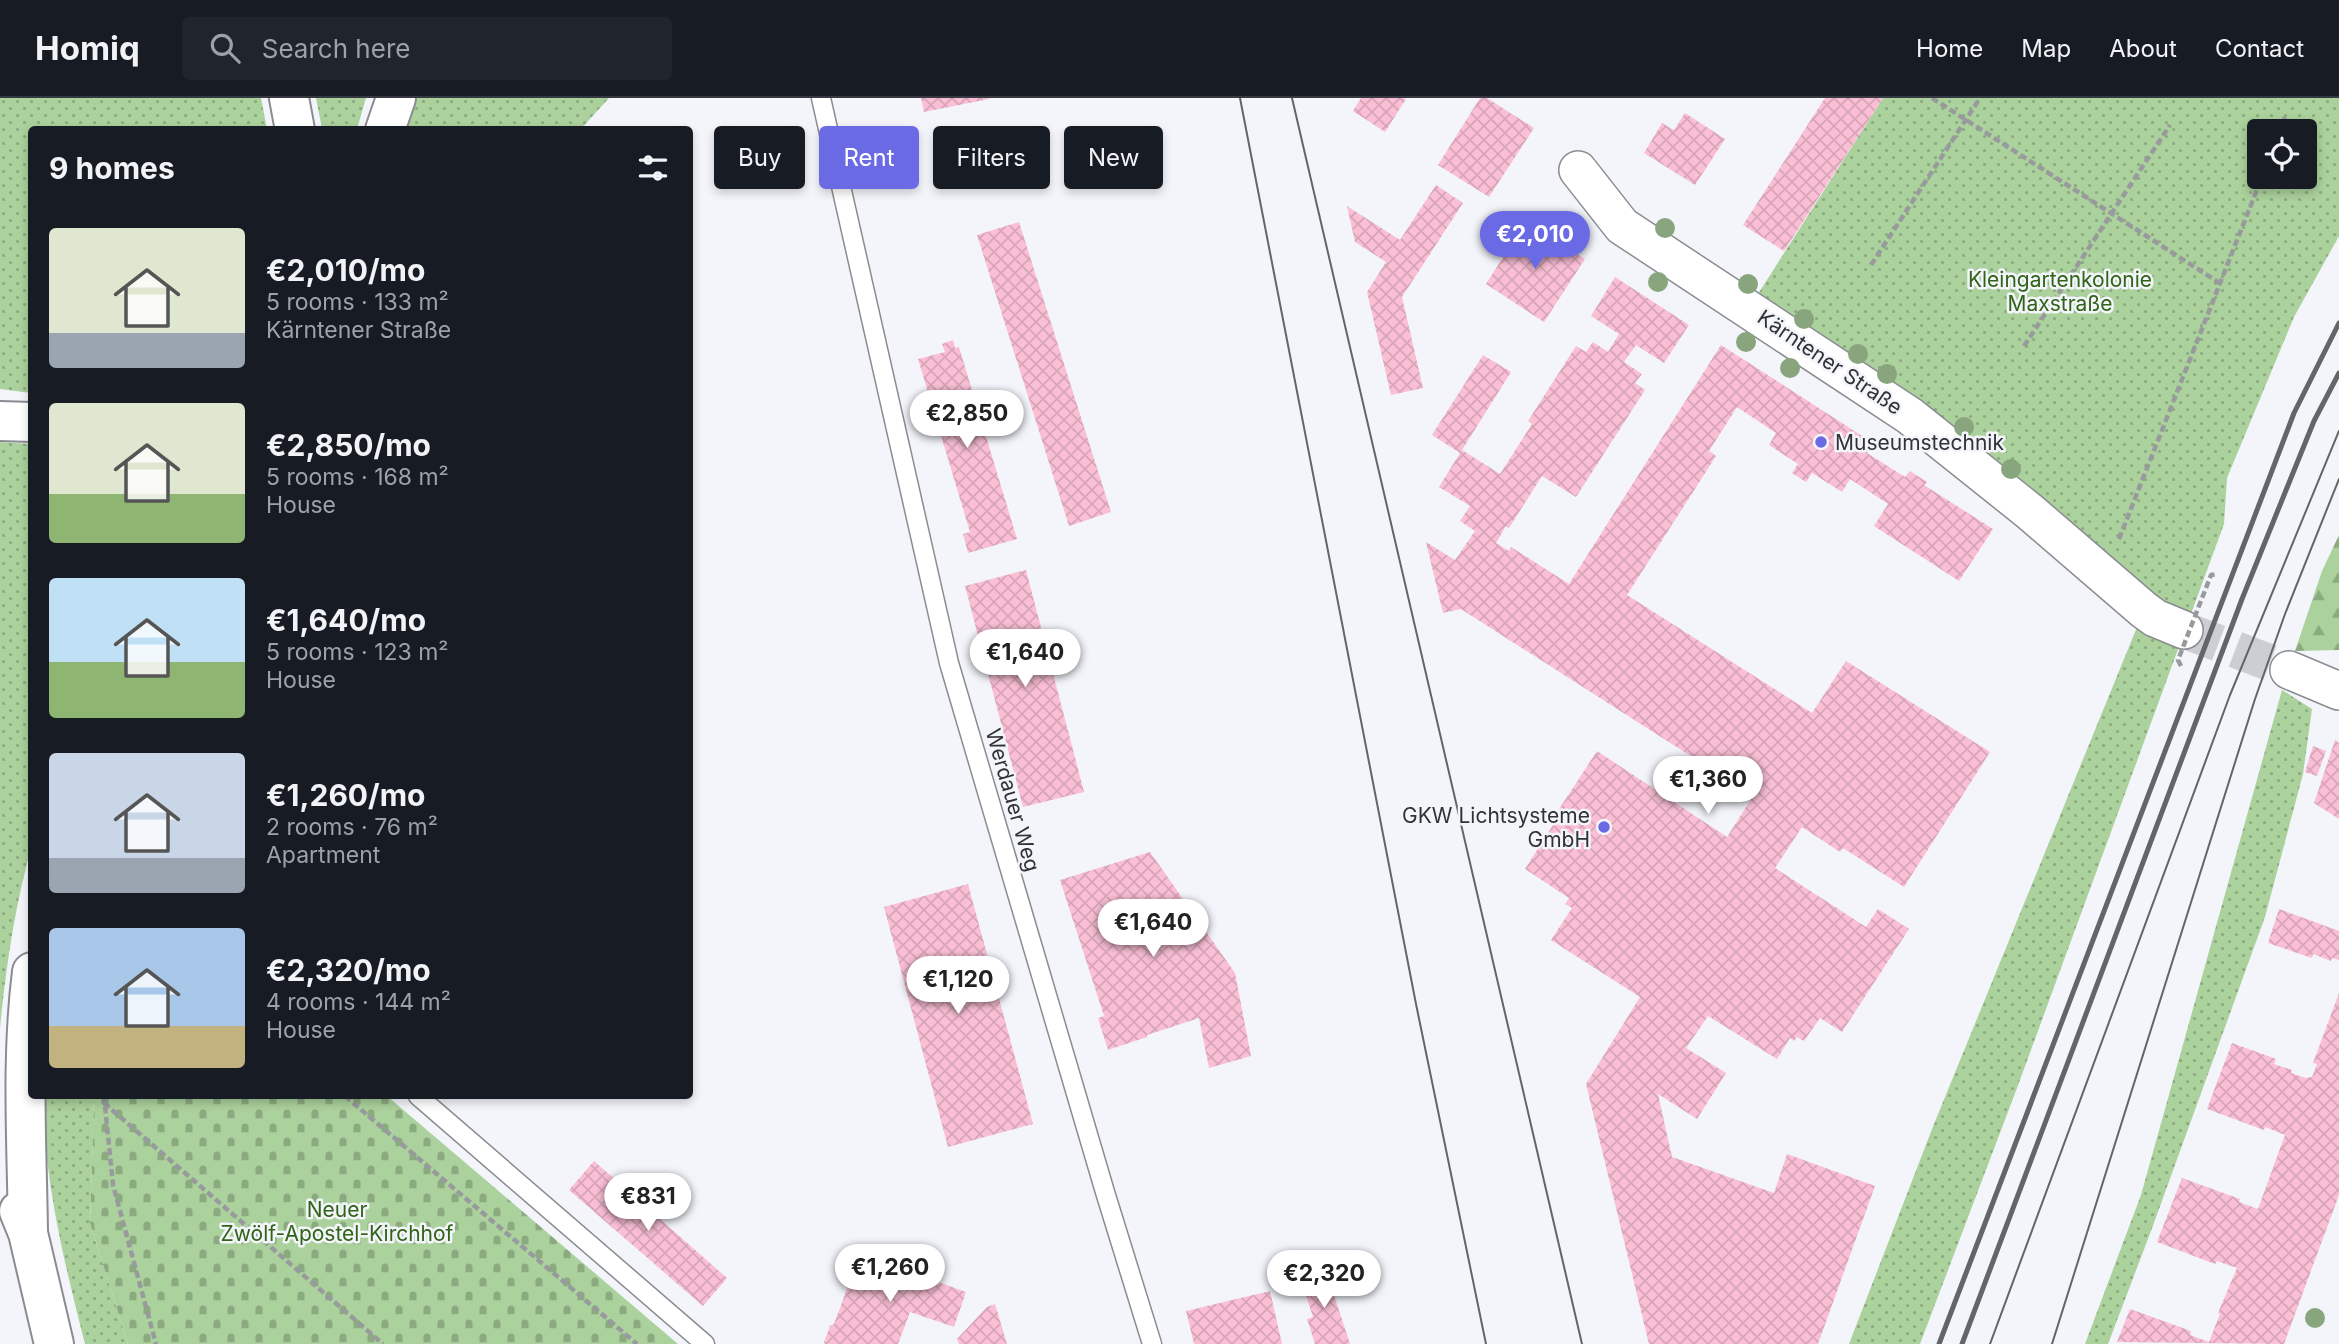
<!DOCTYPE html>
<meta charset="utf-8">
<style>
body{margin:0;font-family:Inter,sans-serif;background:#20242c;color:#f1f3f6;height:100vh;display:flex;flex-direction:column;font-size:26px;white-space:nowrap}
*{box-sizing:border-box;margin:0}
p{font-size:23px;color:#9ea1a6}
.icon{flex:none;width:38px;height:38px;fill:none;stroke:currentColor;stroke-width:2;stroke-linecap:round;stroke-linejoin:round}
.map{position:relative;flex:1;overflow:hidden}
.side{position:absolute;left:28px;top:28px;width:665px;height:973px;display:flex;flex-direction:column;background:#171b24;border-radius:7px;box-shadow:0 4px 10px #0003}
.side>*{flex:none}
.guide{position:absolute;left:714px;top:28px;width:665px;height:63px;display:flex;gap:14px}
.controls{position:absolute;left:2247px;top:21px;display:grid;gap:14px}
.controls a{display:grid;place-items:center;width:70px;height:70px;border-radius:7px;background:#171b24;box-shadow:0 4px 10px #0003;font-size:35px}
.price{position:absolute;translate:-50% -60px;padding:0 16px;border-radius:24px;background:#fff;color:#222;font-size:23px;line-height:46px;filter:drop-shadow(0 2px 4px #0008)}
.price::after{content:'';position:absolute;left:50%;top:42px;width:21px;height:16px;margin-left:-10px;background:inherit;clip-path:polygon(0 0,100% 0,50% 100%)}
.price.selected{background:#6a6be4;color:#fff}
ul{padding:0;list-style:none}
li{display:flex;align-items:center;gap:21px;height:175px;padding:0 21px}
li span{display:grid;place-items:center;flex:none;width:196px;height:140px;border-radius:7px;color:#555}
li>.icon{margin-inline-start:auto}
span .icon{width:84px;height:84px;fill:#fffc;stroke-width:1}
li b{font-size:30px}
h2{display:flex;justify-content:space-between;align-items:center;height:84px;padding:0 21px;font-size:30px}
.chip{padding:0 24px;border-radius:7px;background:#171b24;box-shadow:0 4px 10px #0003;font-size:24px;line-height:63px}
.chip.selected{background:#6a6be4;color:#fff}
header{display:flex;align-items:center;gap:42px;box-sizing:border-box;height:98px;padding:0 35px;background:#171b24;border-bottom:2px solid #363941}
header strong{font-size:33px}
nav{display:flex;gap:38px;margin-inline-start:auto;font-size:24px}
.search{width:490px;height:63px;background:#20242c;display:flex;align-items:center;gap:18px;box-sizing:border-box;padding:0 24px;border-radius:7px;color:#9ea1a6;font-size:26px}
.map>svg:first-child{display:block}
.grass{fill:url(#grass-dots);fill-rule:evenodd}
.forest{fill:url(#forest-firs)}
.cemetery{fill:url(#cemetery-stones)}
.building{fill:url(#building-cross-hatch)}
.lines{fill:none;stroke-linecap:round;stroke-linejoin:round}
.minor-tunnel{stroke:#ccced3;stroke-width:37;stroke-dasharray:37 18;stroke-linecap:butt}
.service-casing{stroke:#8a8c91;stroke-width:21}
.minor-casing{stroke:#8a8c91;stroke-width:40}
.motorway-casing{stroke:#8a8c91;stroke-width:42}
.path{stroke:#989a9e;stroke-width:4.5;stroke-dasharray:7 3.5;stroke-linecap:butt}
.service{stroke:#fff;stroke-width:18}
.minor{stroke:#fff;stroke-width:37}
.motorway{stroke:#fff;stroke-width:38}
.tram{stroke:#636568;stroke-width:2}
.rail{stroke:#636568;stroke-width:5}
.path-bridge{stroke:#989a9e;stroke-width:4.5;stroke-dasharray:7 3.5;stroke-linecap:butt}
.tree{fill:#88a57e}
.poi-dot{fill:#6a6be4;stroke:#f3f5fb;stroke-width:2.5}
.labels{text-anchor:middle;dominant-baseline:central;stroke-width:5;stroke-linejoin:round;paint-order:stroke}
.park-label{font-size:21px;fill:#316417;stroke:#f3f5fb}
.street-label{font-size:21px;fill:#313234;stroke:#f3f5fb}
.poi-label{font-size:21px;fill:#313234;stroke:#f3f5fb;text-anchor:start}
</style>
<header>
<strong>Homiq</strong>
<div class="search"><svg class="icon" aria-label="search" viewBox="0 0 24 24"><circle cx="10" cy="10" r="6"/><path d="M15 15l6 6"/></svg>Search here</div>
<nav><a>Home</a><a>Map</a><a>About</a><a>Contact</a></nav>
</header>
<div class="map">
<svg width="2339" height="1246" viewBox="0 0 2339 1246">
<defs>
<pattern id="grass-dots" width="8" height="8" patternUnits="userSpaceOnUse" patternTransform="scale(1.75)"><rect width="8" height="8" fill="#abd19c"/><path d="M2 2h.1M6 6h.1" fill="none" stroke="#8caa80" stroke-width="1.8" stroke-linecap="round"/></pattern>
<pattern id="forest-firs" width="22" height="20" patternUnits="userSpaceOnUse" patternTransform="scale(1.75)"><rect width="22" height="20" fill="#abd19c"/><path d="M5 1l3.5 6h-7zM16 11l3.5 6h-7z" fill="#8caa80"/></pattern>
<pattern id="cemetery-stones" width="16" height="16" patternUnits="userSpaceOnUse" patternTransform="scale(1.75)"><rect width="16" height="16" fill="#abd19c"/><path d="M2 7V4a2 2 0 0 1 4 0v3zM10 15v-3a2 2 0 0 1 4 0v3z" fill="#8caa80"/></pattern>
<pattern id="building-cross-hatch" width="8" height="8" patternUnits="userSpaceOnUse" patternTransform="scale(1.75)"><rect width="8" height="8" fill="#fabfd5"/><path d="M0 0l8 8M0 8l8-8" fill="none" stroke="#d7a5b7"/></pattern>
</defs>
<rect width="100%" height="100%" fill="#f3f5fb"/>
<!-- grass -->
<path class="grass" d="M0 0H261L267 31 32 32 31 295 0 291Z
M316 0H366L357 31H322Z
M417 0H609L581 31H407Z
M1883 0H2339V138L2294 219 2227 380 2224 426 2017 990 1920 1246H1849L1934 1026 2144 512 1749 210ZM2259 33H2305V79H2259Z
M0 344 31 346 32 747C15 807 6 868 0 930Z
M2282 592 2312 611 2303 676 2265 819 2151 1133 2108 1246H2085L2141 1097Z
M43 998H94L90 1125 128 1246H85C64 1164 44 1082 43 998Z"/>
<!-- forest -->
<path class="forest" d="M2339 437V552L2295 553 2322 473Z"/>
<!-- cemetery -->
<path class="cemetery" d="M94 998H387L678 1246H128L90 1125Z"/>
<!-- building -->
<path class="building" d="M921 0H989V1L924 14Z
M1361 0H1404L1406 1 1385 34 1353 13Z
M1480 0H1487L1534 30 1489 99 1438 67Z
M1825 0H1883L1784 153 1743 127Z
M1685 15 1725 41 1695 87 1644 55 1662 25 1674 32Z
M1436 87 1463 105 1402 199 1423 290 1391 297 1367 194 1386 164 1355 144 1347 108 1400 142Z
M1526 123 1585 161 1544 224 1486 186Z
M1019 124 1111 414 1069 428 977 137Z
M1615 179 1689 227 1664 265 1636 247 1624 264 1642 276 1635 285 1645 292 1576 399 1542 378 1509 430 1506 428 1496 445 1509 453 1511 449 1569 486 1721 247 1873 345 1867 355 1905 379 1910 373 1927 384 1924 387 1993 431 1959 483 1874 428 1888 406 1850 381 1842 394 1812 375 1806 384 1792 375 1798 366 1769 347 1776 335 1737 309 1709 353 1716 358 1627 497 1812 615 1846 563 1990 654 1904 789 1843 750 1840 754 1802 729 1775 770 1866 829 1878 811 1909 831 1842 934 1820 920 1804 943 1797 939 1794 943 1790 940 1777 961 1708 918 1686 950 1726 975 1697 1021 1658 996 1672 1059 1774 1095 1787 1056 1875 1088 1818 1246H1649L1586 986 1640 899 1551 842 1572 810 1565 806 1569 800 1525 771 1553 727 1550 725 1597 653 1727 739 1753 698 1461 511 1443 515 1426 444 1455 462 1475 433 1460 423 1470 408 1439 389 1460 355 1432 337 1483 257 1511 274 1462 352 1500 376 1532 326 1528 323 1576 248 1586 254 1593 244 1608 254 1619 236 1591 218Z
M953 242 955 250 959 249 1017 441 968 455 963 436 970 434 918 261 945 254 942 246Z
M1026 472 1084 694 1023 709 965 488Z
M2335 642 2339 645V721L2314 705Z
M2313 648 2326 653 2317 678 2305 674Z
M1150 754 1235 875 1251 958 1209 970 1199 920 1147 937V939L1108 952 1098 920 1104 918 1060 782Z
M968 786 1033 1026 948 1049 884 809Z
M2279 811 2339 833V862L2332 860 2331 863 2313 856 2312 860 2268 845Z
M2339 895V1097L2284 1246 2117 1244 2130 1211 2191 1233 2190 1237 2209 1244 2220 1216 2218 1215 2237 1170 2217 1163 2215 1166 2157 1144 2182 1080 2240 1101 2239 1104 2258 1111 2285 1037 2265 1029 2264 1032 2207 1011 2219 979 2232 945 2276 961 2274 966 2292 972 2291 975 2305 980 2312 979 2317 966 2313 965Z
M594 1063 727 1180 703 1208 569 1092Z
M860 1156 966 1194 954 1229 910 1214 898 1246H825L824 1244 830 1228 834 1226Z
M1325 1170 1350 1246H1315L1307 1221 1313 1219 1300 1179Z
M1270 1193 1282 1246H1194L1186 1213Z
M995 1206 1007 1246H959L957 1241 987 1209Z"/>
<g class="lines">
<!-- minor-tunnel -->
<path class="minor-tunnel" d="M2184 532 2289 572"/>
<!-- service casing -->
<g class="service-casing">
<path id="service" d="M821 0 949 565 1105 1094 1152 1246
M418 998 705 1246"/>
</g>
<!-- minor casing -->
<g class="minor-casing">
<path id="minor" d="M1578 72 1622 128 1910 318 2029 413 2144 512 2155 520 2184 532
M2289 572 2339 593"/>
</g>
<!-- motorway casing -->
<g class="motorway-casing">
<path id="motorway" d="M289 0 295 32
M385 32 396 0
M0 323 32 324
M19 1113 28 1135 54 1246
M28 1135C27 1048 21 961 32 874"/>
</g>
<!-- path -->
<path class="path" d="M1932 0 2221 186
M2280 33 2285 19
M1871 167 1980 0
M2024 248 2170 27
M2119 441 2262 79
M104 998 113 1087 156 1246
M345 998 637 1246
M104 1005 383 1246"/>
<!-- service -->
<use href="#service" class="service"/>
<!-- minor -->
<use href="#minor" class="minor"/>
<!-- motorway -->
<use href="#motorway" class="motorway"/>
<!-- tram -->
<path class="tram" d="M1240 0 1416 906 1486 1246
M1292 0 1582 1246
M1990 1246 2230 597 2339 333
M2052 1246 2255 601 2285 516 2339 381"/>
<!-- rail -->
<path class="rail" d="M1939 1246 2294 315 2339 225
M1962 1246 2242 501 2314 323 2339 275"/>
<!-- path-bridge -->
<path class="path-bridge" d="M2181 568 2178 562 2211 477 2217 476"/>
</g>
<!-- trees -->
<g class="tree">
<circle cx="1665" cy="130" r="10"/>
<circle cx="1658" cy="184" r="10"/>
<circle cx="1748" cy="186" r="10"/>
<circle cx="1804" cy="221" r="10"/>
<circle cx="1746" cy="244" r="10"/>
<circle cx="1858" cy="256" r="10"/>
<circle cx="1790" cy="270" r="10"/>
<circle cx="1887" cy="276" r="10"/>
<circle cx="1964" cy="329" r="10"/>
<circle cx="2011" cy="371" r="10"/>
<circle cx="2315" cy="1220" r="10"/>
</g>
<!-- markers -->
<g class="poi-dot">
<circle cx="1821" cy="344" r="7"/>
<circle cx="1604" cy="729" r="7"/>
</g>
<g class="labels">
<!-- park labels -->
<g class="park-label">
<text x="2060" y="181">Kleingartenkolonie<tspan x="2060" dy="24">Maxstraße</tspan></text>
<text x="337" y="1111">Neuer<tspan x="337" dy="24">Zwölf-Apostel-Kirchhof</tspan></text>
</g>
<!-- street labels -->
<g class="street-label">
<text transform="translate(1830 264) rotate(34)">Kärntener Straße</text>
<text transform="translate(1013 702) rotate(74)">Werdauer Weg</text>
</g>
<!-- poi labels -->
<g class="poi-label">
<text x="1835" y="344">Museumstechnik</text>
<text x="1590" y="717" text-anchor="end">GKW Lichtsysteme<tspan x="1590" dy="24">GmbH</tspan></text>
</g>
</g>
</svg>
<div class="controls">
<a><svg class="icon" aria-label="locate" viewBox="0 0 24 24"><circle cx="12" cy="12" r="6"/><path d="M12 2v4M12 18v4M2 12h4M18 12h4"/></svg></a>
</div>
<b class="price selected" style="left:1535px;top:173px">€2,010</b>
<b class="price" style="left:967px;top:352px">€2,850</b>
<b class="price" style="left:1025px;top:591px">€1,640</b>
<b class="price" style="left:1708px;top:718px">€1,360</b>
<b class="price" style="left:1153px;top:861px">€1,640</b>
<b class="price" style="left:958px;top:918px">€1,120</b>
<b class="price" style="left:648px;top:1135px">€831</b>
<b class="price" style="left:890px;top:1206px">€1,260</b>
<b class="price" style="left:1324px;top:1212px">€2,320</b>
<div class="guide">
<a class="chip">Buy</a>
<a class="chip selected">Rent</a>
<a class="chip">Filters</a>
<a class="chip">New</a>
</div>
<section class="side">
<h2>9 homes<svg class="icon" aria-label="filters" viewBox="0 0 24 24"><path d="M4 7h16M4 17h16"/><circle cx="9" cy="7" r="2"/><circle cx="15" cy="17" r="2"/></svg></h2>
<ul>
<li><span style="background:linear-gradient(#dfe7d0 75%,#9aa5b1 0)"><svg class="icon" aria-label="home" viewBox="0 0 24 24"><path d="M3 11l9-7 9 7M6 9v11h12V9"/></svg></span><div><b>€2,010/mo</b><p>5 rooms · 133 m²</p><p>Kärntener Straße</p></div></li>
<li><span style="background:linear-gradient(#dfe7d0 65%,#8fb573 0)"><svg class="icon" aria-label="home" viewBox="0 0 24 24"><path d="M3 11l9-7 9 7M6 9v11h12V9"/></svg></span><div><b>€2,850/mo</b><p>5 rooms · 168 m²</p><p>House</p></div></li>
<li><span style="background:linear-gradient(#bfe0f5 60%,#8fb573 0)"><svg class="icon" aria-label="home" viewBox="0 0 24 24"><path d="M3 11l9-7 9 7M6 9v11h12V9"/></svg></span><div><b>€1,640/mo</b><p>5 rooms · 123 m²</p><p>House</p></div></li>
<li><span style="background:linear-gradient(#c9d6e8 75%,#9aa5b1 0)"><svg class="icon" aria-label="home" viewBox="0 0 24 24"><path d="M3 11l9-7 9 7M6 9v11h12V9"/></svg></span><div><b>€1,260/mo</b><p>2 rooms · 76 m²</p><p>Apartment</p></div></li>
<li><span style="background:linear-gradient(#a9c7e8 70%,#c2b280 0)"><svg class="icon" aria-label="home" viewBox="0 0 24 24"><path d="M3 11l9-7 9 7M6 9v11h12V9"/></svg></span><div><b>€2,320/mo</b><p>4 rooms · 144 m²</p><p>House</p></div></li>
</ul>
</section>
</div>
